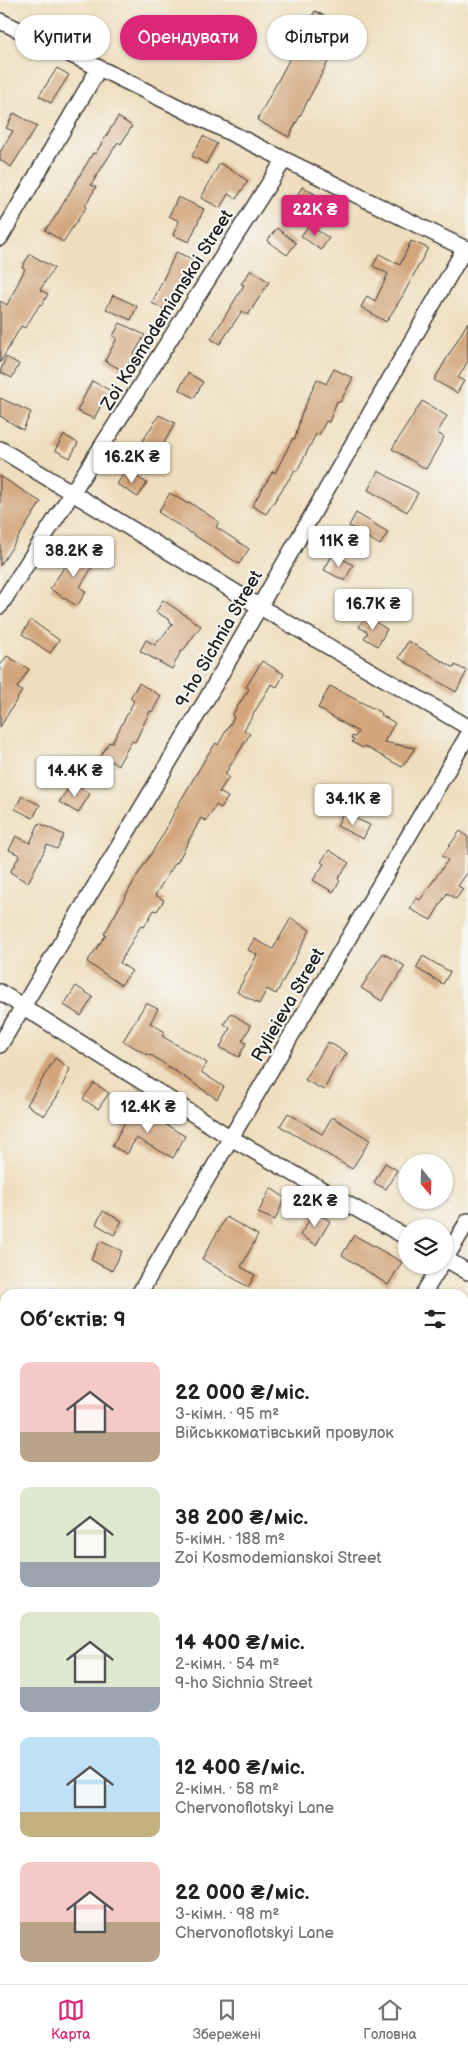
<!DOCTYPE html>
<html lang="uk">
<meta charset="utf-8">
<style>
body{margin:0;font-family:"Balsamiq Sans",sans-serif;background:#f6f6f6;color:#222;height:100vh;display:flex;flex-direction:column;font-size:19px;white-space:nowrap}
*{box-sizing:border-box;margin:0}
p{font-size:16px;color:#767676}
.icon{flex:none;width:28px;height:28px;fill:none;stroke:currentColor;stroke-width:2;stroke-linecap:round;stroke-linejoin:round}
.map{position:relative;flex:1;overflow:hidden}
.details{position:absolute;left:0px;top:1289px;width:469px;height:696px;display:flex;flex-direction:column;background:#fff;border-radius:15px 15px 0 0;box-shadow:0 1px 4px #0004}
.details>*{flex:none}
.guide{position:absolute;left:15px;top:15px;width:439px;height:45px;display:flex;gap:10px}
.needle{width:32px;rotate:161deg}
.controls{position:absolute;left:398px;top:1154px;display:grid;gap:10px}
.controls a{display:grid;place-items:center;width:55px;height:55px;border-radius:50%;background:#fff;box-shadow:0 1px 4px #0004;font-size:25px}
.price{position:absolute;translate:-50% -42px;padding:0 11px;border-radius:5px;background:#fff;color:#222;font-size:16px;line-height:32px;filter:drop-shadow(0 1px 2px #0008)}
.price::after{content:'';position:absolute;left:50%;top:30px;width:15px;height:11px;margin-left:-8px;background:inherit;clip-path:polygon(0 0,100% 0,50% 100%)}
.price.current{background:#db2777;color:#fff}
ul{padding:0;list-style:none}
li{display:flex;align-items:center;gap:15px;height:125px;padding:0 20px}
li span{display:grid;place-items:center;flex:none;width:140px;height:100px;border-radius:10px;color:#555}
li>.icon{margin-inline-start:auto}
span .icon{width:60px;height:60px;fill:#fffc;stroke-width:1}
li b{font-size:21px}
h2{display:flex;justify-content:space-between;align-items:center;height:60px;padding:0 20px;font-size:21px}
.pill{padding:0 18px;border-radius:22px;background:#fff;box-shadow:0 1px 4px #0004;font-size:18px;line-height:45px}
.pill.current{background:#db2777;color:#fff}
.dock{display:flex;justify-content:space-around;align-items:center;height:70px;border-top:1px solid #e0e0e0;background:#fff;font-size:14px;color:#767676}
.dock a{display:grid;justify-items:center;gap:2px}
.dock .current{color:#db2777}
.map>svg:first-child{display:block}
.building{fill:#d2a57c}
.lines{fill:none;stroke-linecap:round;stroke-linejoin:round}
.street-casing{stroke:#3c3934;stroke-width:18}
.primary-casing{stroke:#3c3934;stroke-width:25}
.street{stroke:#fff;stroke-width:15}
.primary{stroke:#f7c06c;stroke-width:22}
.labels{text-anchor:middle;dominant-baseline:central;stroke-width:4.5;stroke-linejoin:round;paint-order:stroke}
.street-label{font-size:18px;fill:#1c1c1c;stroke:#f6f6f2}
</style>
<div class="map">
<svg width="468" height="1984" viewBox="0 0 468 1984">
<rect width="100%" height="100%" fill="#f6f6f2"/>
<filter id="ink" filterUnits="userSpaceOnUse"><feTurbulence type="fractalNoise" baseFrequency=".02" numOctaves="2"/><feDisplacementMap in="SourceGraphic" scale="10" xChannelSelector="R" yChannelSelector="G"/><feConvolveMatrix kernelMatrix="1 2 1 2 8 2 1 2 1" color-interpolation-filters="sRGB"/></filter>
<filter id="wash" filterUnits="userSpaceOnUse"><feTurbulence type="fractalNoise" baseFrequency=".0096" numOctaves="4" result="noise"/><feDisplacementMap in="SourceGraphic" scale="20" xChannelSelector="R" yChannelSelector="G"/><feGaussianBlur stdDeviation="1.12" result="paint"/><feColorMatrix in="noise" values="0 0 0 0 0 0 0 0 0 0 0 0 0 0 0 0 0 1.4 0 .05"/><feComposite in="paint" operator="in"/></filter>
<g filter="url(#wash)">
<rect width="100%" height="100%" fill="#efdebd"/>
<g id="blocks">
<!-- building -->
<path class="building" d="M315 11 346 27 289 137 257 120Z
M57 68 69 75 51 103 39 96Z
M14 113 37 126 11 167 0 160V152L13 131 6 128Z
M118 117 132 126 121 144 118 142 91 185 96 187 85 206 86 207 63 242 45 230 54 219 93 153 95 154Z
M203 136 217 144 206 164 192 156Z
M220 163 248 181 236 199 228 194 220 208 201 198Z
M302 187 315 194 305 212 292 204Z
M178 197 204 209 189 242 173 235 179 221 169 216Z
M309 225 329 238 321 250 301 236Z
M277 228 296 243 287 255 267 241Z
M411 241 428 248 402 297 386 322 361 307 367 296 375 301 388 274 373 266 379 254 400 265Z
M176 252 196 261 190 273 186 272 179 287 177 286 166 310 152 303Z
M30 254 54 268 40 290 48 294 42 305 40 304 25 328 21 326 0 363V301L7 305 25 269 22 267Z
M251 270 269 282 248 315 242 311 220 344 211 339 244 285 241 284Z
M113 295 137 306 131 320 106 309Z
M468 322V361L458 378 464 381 457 393 434 380Z
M120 323 145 335 124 371 105 361 117 338 113 336Z
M6 357 19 364 12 378 0 372Z
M334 369 353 378 340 402 337 401 329 422 326 421 319 435 316 434 297 471 295 470 266 514 252 506 273 471 275 473 293 438 295 439 301 415 317 379 326 384Z
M188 373 203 382 194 398 179 389Z
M92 381 111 391 103 406 101 405 94 419 77 411Z
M0 398 31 412 23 430 0 416Z
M422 401 447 416 437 433 444 437 426 469 392 449Z
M159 415 175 423 156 458 139 447Z
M64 435 78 443 70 458 55 450Z
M126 470 147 483 138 497 117 484Z
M378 471 418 493 407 512 368 490Z
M0 476 41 502 0 566Z
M170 493 188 504 189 502 219 522 216 527 249 549 239 564 158 512Z
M356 513 388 532 380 545 349 526Z
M76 549 96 561 80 587 86 592 77 606 50 589Z
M333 554 353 565 345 581 324 570Z
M163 600 201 626 182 652 181 651 172 669 140 651 146 640 155 645 173 624 170 622V620L156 612Z
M365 616 387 629 378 646 364 638 368 632 359 627Z
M31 620 59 640 50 653 22 634Z
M408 641 454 668 455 665 467 671 456 692 399 658Z
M7 656 29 669 17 688 22 691 0 727V666Z
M262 661 284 674 277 687 271 684 244 730 250 734 225 774 229 777 219 792 228 797 221 808 216 805 206 821 201 818 177 863 176 862 155 895 164 900 157 911 154 910 144 927 141 925 120 963 132 971 121 985 87 962 106 935 104 934 137 876 164 833 178 805 208 754 216 743 218 745 234 717 232 715 249 689 246 687Z
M139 683 161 696 152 712 150 711 135 742 132 741 118 765 101 756 109 742 112 743 134 701 130 698Z
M330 686 382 713 381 715 395 723 384 742 415 748 402 767 364 746 363 748 352 742 354 740 351 738 352 736 355 737 358 732 318 708Z
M72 783 90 794 78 813 59 802Z
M22 796 40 805 33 818 15 809Z
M343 813 370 825 363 839 337 826Z
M39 823 64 835 57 849 47 845 28 883 10 872 20 855 9 850 16 836 30 843Z
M460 831 468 837V872L458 886 463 889 456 899 447 893 431 920 410 909 416 898 420 900 448 860 442 856Z
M329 850 349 863 338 879 340 881 333 892 313 880 324 864 321 862Z
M291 918 310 930 276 994 267 989 259 1004 237 992 257 955 248 950 254 939 273 949Z
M383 953 405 966 382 1001 361 988Z
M423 956 450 972 443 984 416 968Z
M76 986 93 997 81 1016 64 1005Z
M146 1003 158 1009 150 1023 165 1032 162 1036 207 1063 201 1072 224 1087 217 1099 151 1055 150 1056 123 1041Z
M231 1013 251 1026 242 1041 246 1043 239 1057 220 1048 230 1028 224 1024Z
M328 1042 347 1053 338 1067 336 1066 324 1090 305 1080Z
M55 1058 70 1069 57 1097 44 1116 27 1105Z
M94 1083 109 1093 98 1109 83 1099Z
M134 1106 185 1136 173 1158 136 1138 127 1154 112 1146Z
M288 1113 322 1134 332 1117 370 1140 352 1169 280 1126Z
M385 1163 397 1170 386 1189 374 1183Z
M271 1188 285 1198 275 1220 258 1213Z
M103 1211 122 1221 114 1235 96 1224Z
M314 1212 330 1221 316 1245 300 1235Z
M226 1217 258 1235 241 1267 255 1275 248 1287 202 1259Z
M354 1235 402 1262 388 1285 342 1255Z
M100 1241 122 1251 112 1271 91 1260Z"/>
</g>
</g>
<g filter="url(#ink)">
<use href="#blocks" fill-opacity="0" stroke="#3c3934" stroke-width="1"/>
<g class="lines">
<!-- street casing -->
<g class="street-casing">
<path id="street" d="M0 21 99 68 468 250
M0 238 99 68
M0 449 260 607 468 727
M0 606 284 160
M0 992 231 1138 406 1237
M0 1045 206 700 465 248
M444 1258 468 1272
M444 1261 468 1221
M139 1294 468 735
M423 1294 441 1265
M0 1525 5 1517
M464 1730 468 1723
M0 1772 5 1775
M0 1956 5 1950
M284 1980 289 1984
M319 1984 321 1980"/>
</g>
<!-- primary casing -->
<g class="primary-casing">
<path id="primary" d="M0 1500 5 1503
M464 1755 468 1758"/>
</g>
<!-- street -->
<use href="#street" class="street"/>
<!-- primary -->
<use href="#primary" class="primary"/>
</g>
</g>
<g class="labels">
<!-- street labels -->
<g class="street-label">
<text transform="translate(167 310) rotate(-58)">Zoi Kosmodemianskoi Street</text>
<text transform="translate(219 639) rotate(-60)">9-ho Sichnia Street</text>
<text transform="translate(288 1005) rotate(-60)">Rylieieva Street</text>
</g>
</g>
</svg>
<div class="controls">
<a><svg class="needle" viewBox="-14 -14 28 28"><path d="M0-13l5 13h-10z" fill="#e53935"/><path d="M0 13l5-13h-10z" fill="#767676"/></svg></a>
<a><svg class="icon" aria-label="layers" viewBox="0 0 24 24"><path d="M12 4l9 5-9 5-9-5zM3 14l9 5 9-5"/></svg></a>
</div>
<b class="price current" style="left:315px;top:237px">22K ₴</b>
<b class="price" style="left:132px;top:484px">16.2K ₴</b>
<b class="price" style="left:339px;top:568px">11K ₴</b>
<b class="price" style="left:74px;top:578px">38.2K ₴</b>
<b class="price" style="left:373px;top:631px">16.7K ₴</b>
<b class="price" style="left:75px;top:798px">14.4K ₴</b>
<b class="price" style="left:353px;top:826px">34.1K ₴</b>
<b class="price" style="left:148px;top:1134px">12.4K ₴</b>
<b class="price" style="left:315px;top:1228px">22K ₴</b>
<div class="guide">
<a class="pill">Купити</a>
<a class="pill current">Орендувати</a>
<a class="pill">Фільтри</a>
</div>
<section class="details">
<h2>Об’єктів: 9<svg class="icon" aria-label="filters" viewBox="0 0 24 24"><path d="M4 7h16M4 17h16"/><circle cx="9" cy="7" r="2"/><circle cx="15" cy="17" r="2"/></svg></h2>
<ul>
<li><span style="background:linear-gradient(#f6c9c9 70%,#b9a48a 0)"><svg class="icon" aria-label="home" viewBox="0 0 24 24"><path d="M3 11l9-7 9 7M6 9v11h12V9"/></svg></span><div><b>22 000 ₴/міс.</b><p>3-кімн. · 95 m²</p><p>Військкоматівський провулок</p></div></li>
<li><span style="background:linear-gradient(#dfe7d0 75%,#9aa5b1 0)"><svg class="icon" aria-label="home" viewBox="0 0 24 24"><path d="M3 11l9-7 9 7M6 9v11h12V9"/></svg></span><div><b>38 200 ₴/міс.</b><p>5-кімн. · 188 m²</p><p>Zoi Kosmodemianskoi Street</p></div></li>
<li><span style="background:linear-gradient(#dfe7d0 75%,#9aa5b1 0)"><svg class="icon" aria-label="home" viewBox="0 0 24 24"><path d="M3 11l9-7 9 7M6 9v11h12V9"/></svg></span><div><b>14 400 ₴/міс.</b><p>2-кімн. · 54 m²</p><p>9-ho Sichnia Street</p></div></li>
<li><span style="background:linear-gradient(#bfe0f5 75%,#c2b280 0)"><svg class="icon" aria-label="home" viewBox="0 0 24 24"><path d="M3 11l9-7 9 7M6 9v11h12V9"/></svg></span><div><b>12 400 ₴/міс.</b><p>2-кімн. · 58 m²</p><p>Chervonoflotskyi Lane</p></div></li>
<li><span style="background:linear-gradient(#f6c9c9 60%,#b9a48a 0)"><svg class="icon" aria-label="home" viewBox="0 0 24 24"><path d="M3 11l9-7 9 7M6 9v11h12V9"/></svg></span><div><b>22 000 ₴/міс.</b><p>3-кімн. · 98 m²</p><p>Chervonoflotskyi Lane</p></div></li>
</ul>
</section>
</div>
<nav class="dock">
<a class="current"><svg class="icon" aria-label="map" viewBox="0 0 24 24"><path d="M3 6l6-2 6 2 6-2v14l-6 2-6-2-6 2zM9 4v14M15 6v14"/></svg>Карта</a>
<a><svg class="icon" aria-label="saved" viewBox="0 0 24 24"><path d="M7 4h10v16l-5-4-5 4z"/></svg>Збережені</a>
<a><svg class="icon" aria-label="home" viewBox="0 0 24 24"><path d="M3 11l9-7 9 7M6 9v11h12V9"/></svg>Головна</a>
</nav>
